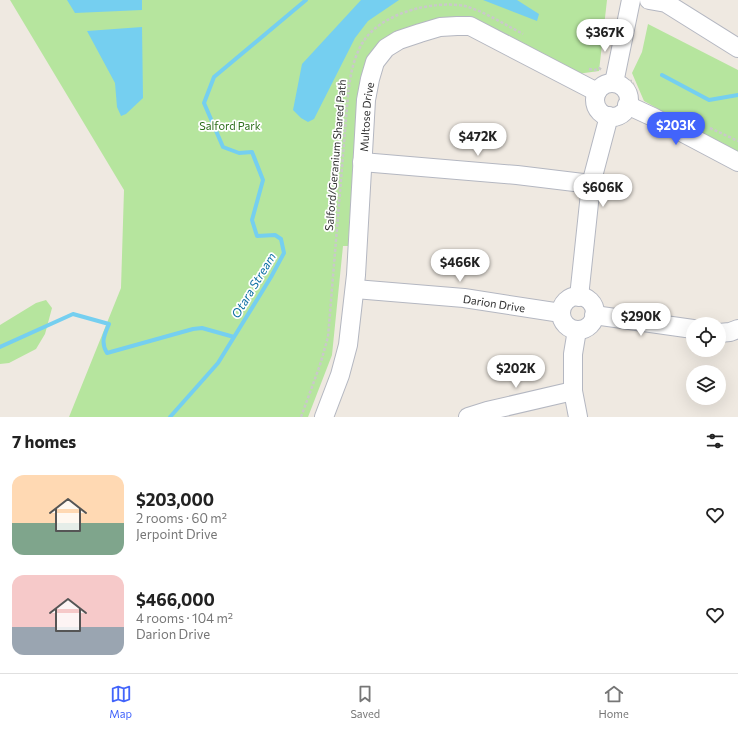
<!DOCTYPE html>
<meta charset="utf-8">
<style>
body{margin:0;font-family:Commissioner,sans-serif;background:#f2f2f2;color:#222;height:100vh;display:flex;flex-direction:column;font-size:15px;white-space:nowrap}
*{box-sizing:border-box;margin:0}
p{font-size:13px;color:#767676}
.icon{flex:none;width:22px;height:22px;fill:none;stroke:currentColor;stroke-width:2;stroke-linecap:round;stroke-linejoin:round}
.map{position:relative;height:417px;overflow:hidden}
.details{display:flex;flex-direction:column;background:#fff;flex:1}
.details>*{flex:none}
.fabs{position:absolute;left:686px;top:317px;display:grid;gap:8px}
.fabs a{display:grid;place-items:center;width:40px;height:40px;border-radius:50%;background:#fff;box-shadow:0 4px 16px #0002;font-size:20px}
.price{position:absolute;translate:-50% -34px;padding:0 9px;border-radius:14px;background:#fff;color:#222;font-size:13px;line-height:26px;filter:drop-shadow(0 1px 2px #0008)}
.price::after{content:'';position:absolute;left:50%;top:24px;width:12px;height:9px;margin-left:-6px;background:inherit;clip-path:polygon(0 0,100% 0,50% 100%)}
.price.active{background:#4264fb;color:#fff}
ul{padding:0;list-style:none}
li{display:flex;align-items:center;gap:12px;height:100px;padding:0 12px}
li span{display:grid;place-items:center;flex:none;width:112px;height:80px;border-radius:12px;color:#555}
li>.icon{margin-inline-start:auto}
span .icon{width:48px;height:48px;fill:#fffc;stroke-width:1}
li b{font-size:17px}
h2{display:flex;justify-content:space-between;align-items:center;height:48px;padding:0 12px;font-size:17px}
.tabs{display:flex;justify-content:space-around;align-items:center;height:56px;border-top:1px solid #e0e0e0;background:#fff;font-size:11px;color:#767676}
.tabs a{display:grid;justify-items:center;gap:2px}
.tabs .active{color:#4264fb}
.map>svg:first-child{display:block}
.green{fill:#b6e59e}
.water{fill:#75cff0}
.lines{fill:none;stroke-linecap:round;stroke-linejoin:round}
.stream{stroke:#75cff0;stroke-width:4}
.minor-casing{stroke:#b4b7c1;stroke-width:20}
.path{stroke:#c9c9c9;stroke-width:2.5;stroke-dasharray:3 2;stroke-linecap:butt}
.minor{stroke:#fff;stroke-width:18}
.labels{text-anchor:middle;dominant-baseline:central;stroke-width:3.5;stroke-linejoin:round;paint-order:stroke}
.street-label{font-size:11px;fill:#2e2e2e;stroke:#fff}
.park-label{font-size:11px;fill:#2c6e1b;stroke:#fff}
.water-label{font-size:12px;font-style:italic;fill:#0d6fa3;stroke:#fff}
</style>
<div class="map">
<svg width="738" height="417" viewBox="0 0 738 417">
<rect width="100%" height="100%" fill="#efe9e1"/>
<!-- green -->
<path class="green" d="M10 0H607L599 71 577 74 447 18C427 21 410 25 392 35L357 105 348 246H343L332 355 308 417H69L121 288 124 190Z
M648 24 738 70V153L644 101 632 73 642 52Z
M46 300 52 308 45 334 36 349 9 363 0 364V325L36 303Z"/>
<!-- water -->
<path class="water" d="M67 0H142V10L75 13Z
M361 0H399L368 21 355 38 314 119 308 122 301 118 293 110 302 64Z
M483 0H517L539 14 537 21Z
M142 27 143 98 126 114 121 116 117 107 115 83 87 31Z"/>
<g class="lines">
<!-- stream -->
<path class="stream" d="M662 75 709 100 738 95
M0 347 73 314 109 324C105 334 100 342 107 353L193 329 202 328 234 337
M170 417 218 363 271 277 284 253 281 239 275 235 257 236 252 220 263 180 252 152 239 153 223 147 204 103 214 77 306 0"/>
<!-- minor casing -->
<g class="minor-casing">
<g id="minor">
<path d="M649 0 666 3 738 48"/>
<path d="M614 83 631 0"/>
<circle cx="612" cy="100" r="17"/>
<path d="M627 105 653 117 738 162"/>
<path d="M362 162 517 175 591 184"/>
<path id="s1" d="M355 289 464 298 561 313"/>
<circle cx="578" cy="313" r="17"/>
<path d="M579 297 591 184 609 116"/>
<path d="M594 315 693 329"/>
<path d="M577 330 573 354V391L578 417"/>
<path d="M719 333 730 332 738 329"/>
<path id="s2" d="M324 417 340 375 348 345 356 275 366 100 370 79 375 62 386 48 399 40 420 33 440 27 457 26H470L597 92"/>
<path d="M468 417 487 411 573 391"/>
</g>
</g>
<!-- path -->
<path class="path" d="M589 69 595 70 599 68 602 70
M629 81H632L635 91
M710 128 738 141
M301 417 320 365 328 337 348 95C350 77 353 58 363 42 381 13 433 0 465 6 485 12 504 24 523 34"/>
<!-- minor -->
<use href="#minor" class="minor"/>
</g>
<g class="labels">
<!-- street labels -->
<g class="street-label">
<text stroke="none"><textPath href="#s2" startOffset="305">Multose Drive</textPath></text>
<text transform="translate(335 155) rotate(-85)">Salford/Geranium Shared Path</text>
<text stroke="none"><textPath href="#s1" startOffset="140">Darion Drive</textPath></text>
</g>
<!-- park labels -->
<g class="park-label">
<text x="230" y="125">Salford Park</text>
</g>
<!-- water labels -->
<g class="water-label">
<text transform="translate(253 285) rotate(-59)">Otara Stream</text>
</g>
</g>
</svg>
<div class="fabs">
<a><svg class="icon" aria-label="locate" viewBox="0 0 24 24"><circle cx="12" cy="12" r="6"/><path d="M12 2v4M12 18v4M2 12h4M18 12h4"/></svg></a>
<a><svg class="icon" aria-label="layers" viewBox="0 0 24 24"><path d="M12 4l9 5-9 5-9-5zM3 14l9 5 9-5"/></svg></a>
</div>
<b class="price" style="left:605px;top:53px">$367K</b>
<b class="price active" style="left:676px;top:146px">$203K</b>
<b class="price" style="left:478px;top:157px">$472K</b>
<b class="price" style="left:603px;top:208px">$606K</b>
<b class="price" style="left:460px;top:283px">$466K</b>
<b class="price" style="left:641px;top:337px">$290K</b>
<b class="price" style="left:516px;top:389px">$202K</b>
</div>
<section class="details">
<h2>7 homes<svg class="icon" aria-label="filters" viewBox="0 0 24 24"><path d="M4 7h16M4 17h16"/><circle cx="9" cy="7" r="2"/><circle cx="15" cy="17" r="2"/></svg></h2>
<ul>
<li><span style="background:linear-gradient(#ffd9b3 60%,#7fa58c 0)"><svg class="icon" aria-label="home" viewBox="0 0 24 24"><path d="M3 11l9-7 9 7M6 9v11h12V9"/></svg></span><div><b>$203,000</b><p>2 rooms · 60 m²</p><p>Jerpoint Drive</p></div><svg class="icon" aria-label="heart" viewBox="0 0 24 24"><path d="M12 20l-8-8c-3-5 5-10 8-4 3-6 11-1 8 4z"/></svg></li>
<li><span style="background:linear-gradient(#f6c9c9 65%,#9aa5b1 0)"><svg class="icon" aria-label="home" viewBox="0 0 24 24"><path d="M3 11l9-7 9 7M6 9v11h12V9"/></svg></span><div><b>$466,000</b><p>4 rooms · 104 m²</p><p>Darion Drive</p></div><svg class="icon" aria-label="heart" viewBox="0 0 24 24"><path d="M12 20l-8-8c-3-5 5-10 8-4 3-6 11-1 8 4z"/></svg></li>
</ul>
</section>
<nav class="tabs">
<a class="active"><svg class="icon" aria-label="map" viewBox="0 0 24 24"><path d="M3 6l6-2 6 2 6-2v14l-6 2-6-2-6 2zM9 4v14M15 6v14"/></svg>Map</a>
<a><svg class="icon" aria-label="saved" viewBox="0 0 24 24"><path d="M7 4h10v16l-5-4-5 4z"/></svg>Saved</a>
<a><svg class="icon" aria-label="home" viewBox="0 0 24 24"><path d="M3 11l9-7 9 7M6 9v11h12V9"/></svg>Home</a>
</nav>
